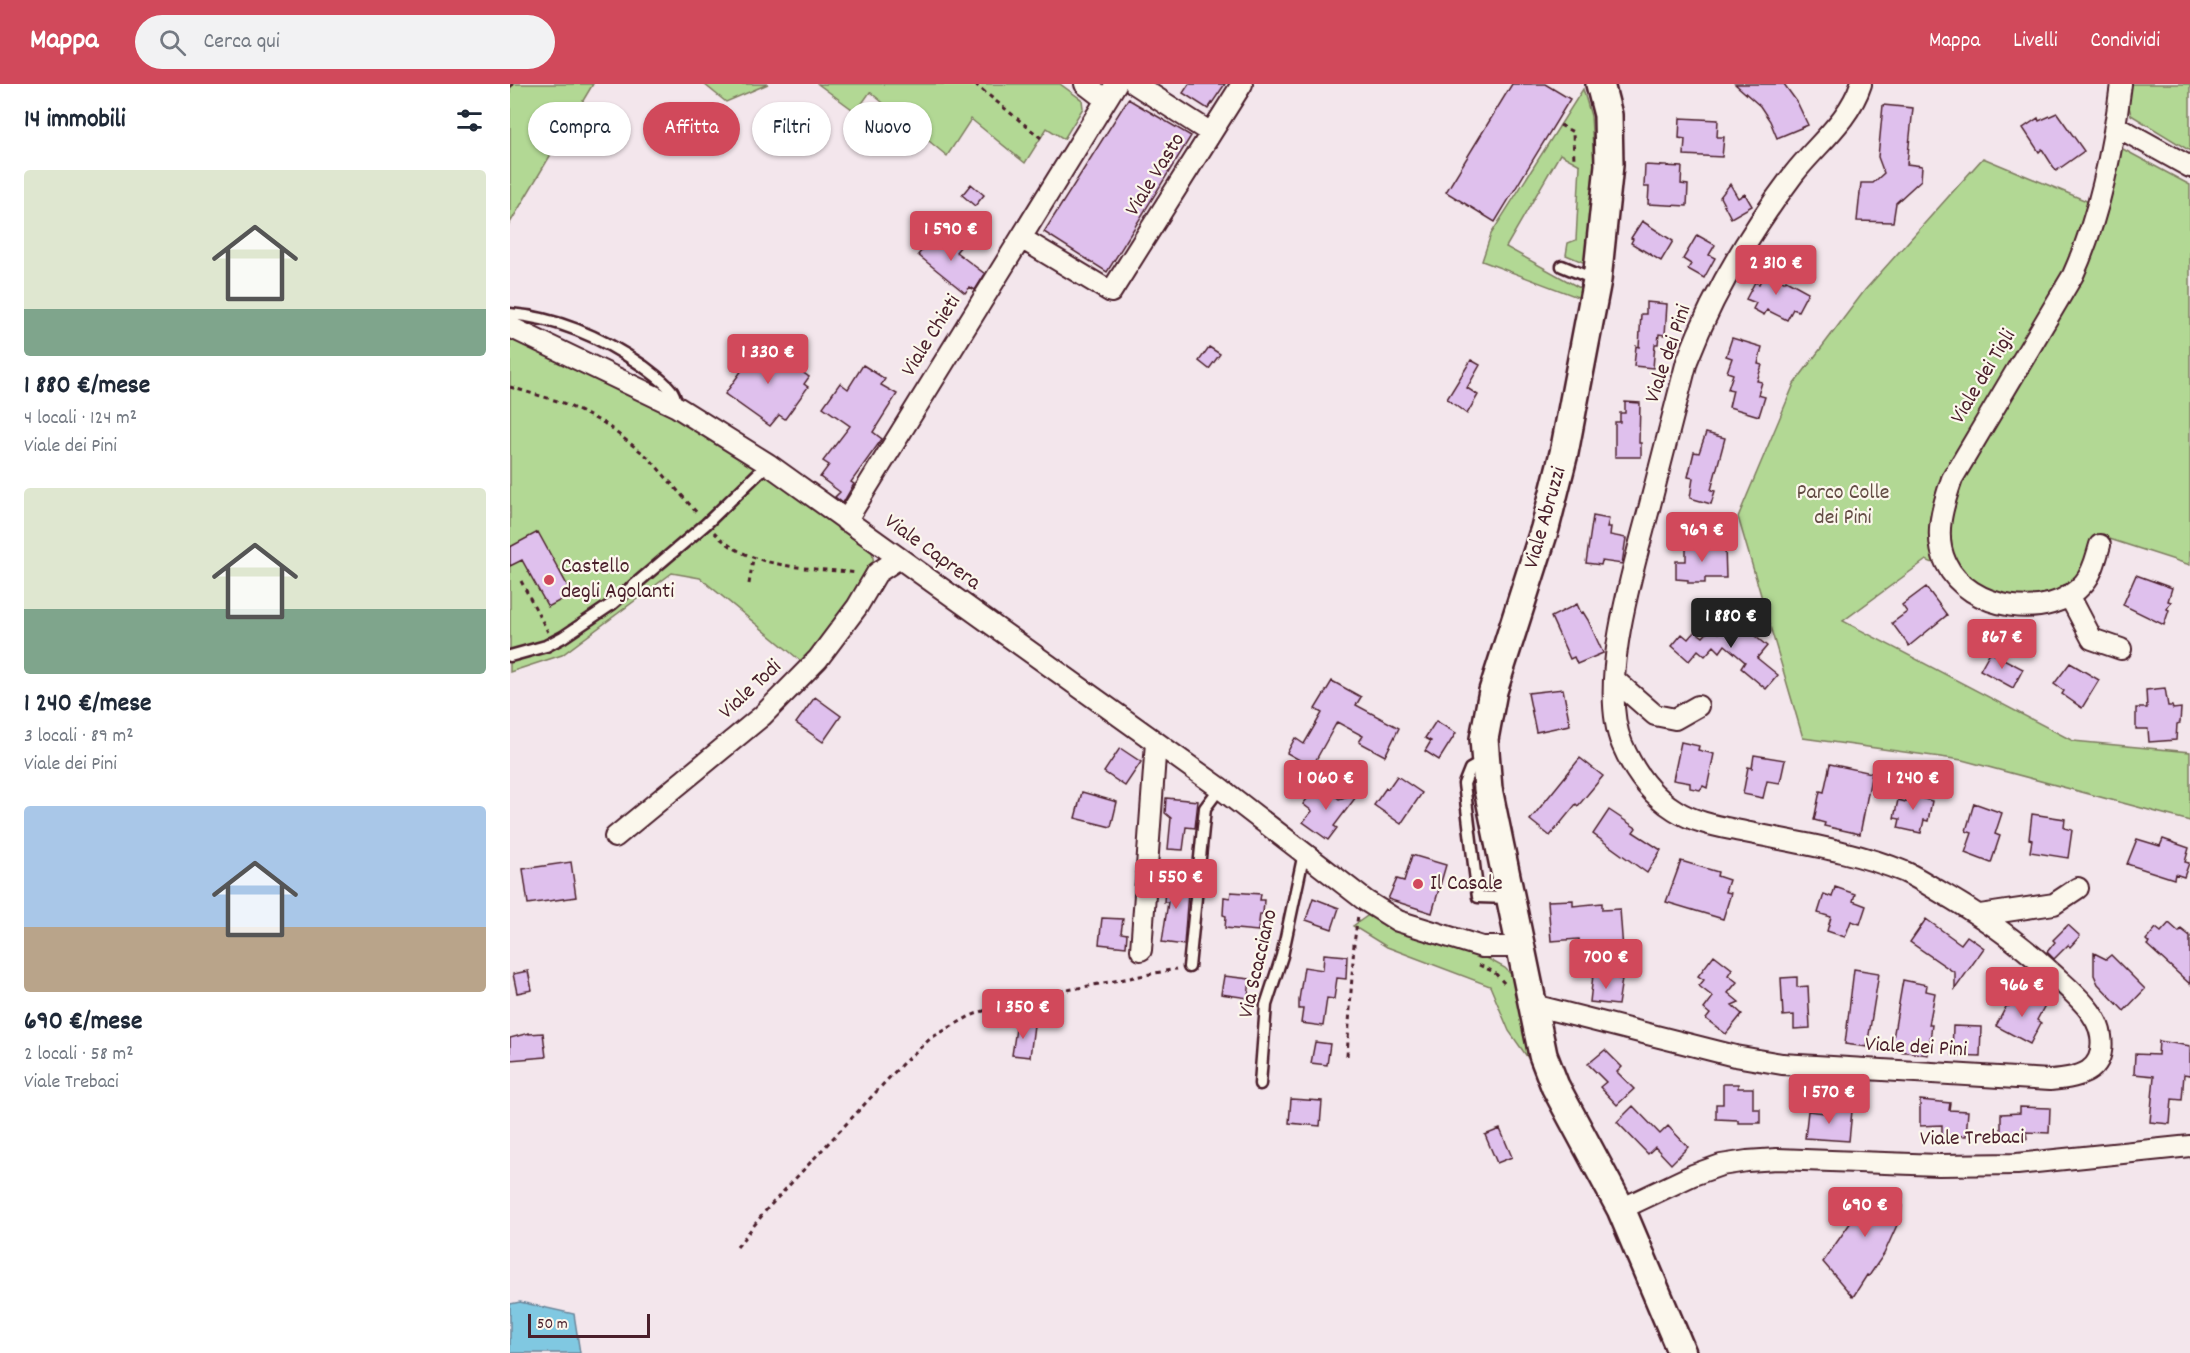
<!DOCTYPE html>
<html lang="it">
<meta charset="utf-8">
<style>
body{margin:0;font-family:Dekko,sans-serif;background:#f2f2f3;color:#1f2937;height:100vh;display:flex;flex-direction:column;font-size:22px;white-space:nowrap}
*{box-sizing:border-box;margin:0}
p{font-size:20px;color:#747a83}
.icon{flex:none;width:33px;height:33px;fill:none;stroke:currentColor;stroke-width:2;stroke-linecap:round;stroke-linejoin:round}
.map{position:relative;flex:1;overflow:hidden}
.drawer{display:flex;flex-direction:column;background:#fff;width:510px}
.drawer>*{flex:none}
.banner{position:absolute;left:18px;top:18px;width:570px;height:54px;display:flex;gap:12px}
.scale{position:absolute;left:18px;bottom:15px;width:122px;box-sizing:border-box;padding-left:6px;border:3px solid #4a1f2b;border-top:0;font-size:16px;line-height:21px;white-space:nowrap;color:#4a1f2b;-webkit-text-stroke:4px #fbf7ec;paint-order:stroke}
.price{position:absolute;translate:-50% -51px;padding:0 14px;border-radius:6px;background:#d1495b;color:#fff;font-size:20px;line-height:39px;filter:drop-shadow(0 2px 3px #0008)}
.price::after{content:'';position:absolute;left:50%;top:36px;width:18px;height:14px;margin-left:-9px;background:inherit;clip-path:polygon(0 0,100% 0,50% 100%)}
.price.active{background:#222;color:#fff}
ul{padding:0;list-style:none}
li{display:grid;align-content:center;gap:12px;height:318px;padding:0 24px}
li span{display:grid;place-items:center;height:186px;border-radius:6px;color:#555}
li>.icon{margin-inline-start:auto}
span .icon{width:108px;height:108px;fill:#fffc;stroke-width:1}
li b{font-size:26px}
h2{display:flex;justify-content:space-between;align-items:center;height:72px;padding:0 24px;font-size:26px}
.tag{padding:0 21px;border-radius:27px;background:#fff;box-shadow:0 2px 4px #0004;font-size:21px;line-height:54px}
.tag.active{background:#d1495b;color:#fff}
header{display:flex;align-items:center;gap:36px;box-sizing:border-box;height:84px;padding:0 30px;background:#d1495b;color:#fff}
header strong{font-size:28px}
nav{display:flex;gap:33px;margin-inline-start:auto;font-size:21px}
.search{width:420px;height:54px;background:#f2f2f3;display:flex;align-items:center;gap:15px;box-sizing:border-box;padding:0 21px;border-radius:33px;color:#747a83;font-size:22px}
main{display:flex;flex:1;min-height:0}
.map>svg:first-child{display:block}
.green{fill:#b2d894;stroke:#7e7c60;stroke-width:1.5}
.water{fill:#80c8e1;stroke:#6a8498;stroke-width:1.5}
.building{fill:#dfc0ed;stroke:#4a1f2b;stroke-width:1.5}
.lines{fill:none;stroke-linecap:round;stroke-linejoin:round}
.lane-casing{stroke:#4a1f2b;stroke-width:15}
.street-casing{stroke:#4a1f2b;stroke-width:24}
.secondary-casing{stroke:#4a1f2b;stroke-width:32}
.path{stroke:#4a1f2b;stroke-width:3;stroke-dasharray:4.5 4.5;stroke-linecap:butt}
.lane{stroke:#fbf7ec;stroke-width:10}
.street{stroke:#fbf7ec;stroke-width:20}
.secondary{stroke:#fbf7ec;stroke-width:27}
.poi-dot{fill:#d1495b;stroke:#fbf7ec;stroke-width:2}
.labels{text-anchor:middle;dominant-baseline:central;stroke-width:4.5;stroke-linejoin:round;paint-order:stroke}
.street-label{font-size:22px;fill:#4a1f2b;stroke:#fbf7ec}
.park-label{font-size:22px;fill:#644d45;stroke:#fbf7ec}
.poi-label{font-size:22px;fill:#4a1f2b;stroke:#fbf7ec;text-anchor:start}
</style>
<header>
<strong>Mappa</strong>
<div class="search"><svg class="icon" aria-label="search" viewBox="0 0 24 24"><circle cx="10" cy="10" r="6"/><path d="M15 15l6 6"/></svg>Cerca qui</div>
<nav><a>Mappa</a><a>Livelli</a><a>Condividi</a></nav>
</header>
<main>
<section class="drawer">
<h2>14 immobili<svg class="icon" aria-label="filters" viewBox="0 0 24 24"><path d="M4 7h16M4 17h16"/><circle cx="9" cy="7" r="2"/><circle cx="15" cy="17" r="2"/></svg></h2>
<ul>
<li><span style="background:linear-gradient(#dfe7d0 75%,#7fa58c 0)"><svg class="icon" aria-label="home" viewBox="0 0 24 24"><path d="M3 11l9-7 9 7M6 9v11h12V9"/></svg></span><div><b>1 880 €/mese</b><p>4 locali · 124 m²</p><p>Viale dei Pini</p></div></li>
<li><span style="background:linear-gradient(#dfe7d0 65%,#7fa58c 0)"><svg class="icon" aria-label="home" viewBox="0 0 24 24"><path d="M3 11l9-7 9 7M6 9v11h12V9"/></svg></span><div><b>1 240 €/mese</b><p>3 locali · 89 m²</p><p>Viale dei Pini</p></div></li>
<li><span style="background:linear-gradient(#a9c7e8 65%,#b9a48a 0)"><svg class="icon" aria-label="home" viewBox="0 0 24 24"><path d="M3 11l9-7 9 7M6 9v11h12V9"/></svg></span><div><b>690 €/mese</b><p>2 locali · 58 m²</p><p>Viale Trebaci</p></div></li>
</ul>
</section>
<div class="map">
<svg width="1680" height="1269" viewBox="0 0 1680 1269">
<rect width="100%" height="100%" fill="#f3e6ec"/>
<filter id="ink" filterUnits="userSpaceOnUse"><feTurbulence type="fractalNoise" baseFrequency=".0167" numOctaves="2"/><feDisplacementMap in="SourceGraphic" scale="12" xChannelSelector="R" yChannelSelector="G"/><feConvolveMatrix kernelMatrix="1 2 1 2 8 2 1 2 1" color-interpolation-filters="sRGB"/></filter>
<g filter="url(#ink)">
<!-- green -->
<path class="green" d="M0 0H83L0 139Z
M194 0H258L216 18Z
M308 0H550L572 16 573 24 554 55 537 44 515 79 461 35 437 72 360 8 346 28Z
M1620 0H1680V67L1621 31 1618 19Z
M1073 5 1081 32 1084 80 1075 179 1056 171 1058 159 1066 156 1070 81 1050 70 996 163 1070 204V214L972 177 981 150Z
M1611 64 1680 101V481L1587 451C1581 464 1577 482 1569 493 1543 531 1458 516 1442 474 1432 448 1440 423 1449 398L1569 195Z
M1473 74 1579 118 1570 160 1436 392 1430 482 1416 476 1333 537 1563 657 1680 668V737L1452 676 1293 654 1228 433 1284 300 1355 206Z
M0 251 200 350 242 377 362 468 364 480 298 583 190 494 162 489 52 571 0 588Z
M860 830 973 872 995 884 1006 895 1018 974 999 947 980 902 877 863 843 842Z"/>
<!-- water -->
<path class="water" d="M10 1218 64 1230 70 1269H0V1220Z"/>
<!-- building -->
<path class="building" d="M679 0H715L698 25 673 9Z
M1002 0H1035L1060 15 985 138 936 108Z
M1225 0H1274L1287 18 1298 41 1267 54 1260 37 1250 22Z
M618 15 681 52 597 188 534 148Z
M1373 21 1403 24 1397 80 1412 82 1411 96 1386 119 1383 138 1347 137 1351 99H1363L1374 89 1368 73Z
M1547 29 1574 67 1546 87 1532 65 1529 68 1513 44 1528 34 1529 37Z
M1170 34 1208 36 1207 53H1214L1212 73 1174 71 1175 55 1169 54Z
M1135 81 1172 83 1171 100 1178 101 1177 122 1138 120 1139 103H1134Z
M461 100 474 111 465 122 452 111Z
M1220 100 1228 114 1235 110 1242 122 1221 134 1210 113Z
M1132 137 1163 157 1151 177 1121 159 1123 155 1121 154Z
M429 145 451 162 446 168 475 190 465 206 460 203 455 209 408 171Z
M1187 151 1205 161 1199 171 1205 174 1194 194 1178 185 1181 180 1173 175Z
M1255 188 1274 198 1276 196 1298 208 1288 227 1283 225 1277 236 1257 226 1254 231 1243 225 1246 219 1236 215 1245 198 1249 200Z
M1136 218 1157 220 1155 251 1149 250 1148 260H1145L1143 284 1124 282 1126 262 1129 263 1131 230H1136Z
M244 253 299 293 294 300 298 303 275 335 269 331 260 342 215 310 244 269 237 263Z
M1222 254 1252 263 1248 280 1252 281 1247 297 1252 298 1248 311 1255 313 1249 332 1219 323 1223 306 1218 305 1223 290 1217 288 1222 274 1216 272Z
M699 263 710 270 699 285 689 277Z
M961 276 970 281 957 304 968 311 957 330 937 315Z
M353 281 375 295 371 301 387 310 363 348 372 355 341 398 344 400 333 419 325 413 330 408 310 393 319 381 313 377 340 342 313 323 330 299 338 305Z
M1115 318 1130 319 1129 359H1131V373H1105V338H1110V329H1115Z
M1196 349 1215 354 1201 406 1205 407 1201 420 1180 414 1183 394 1178 393 1184 368 1189 369Z
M1083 432 1099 435 1097 443H1101L1100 451 1116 454 1112 480 1092 477 1091 481 1076 479Z
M28 448 62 510 38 523 12 476 0 482V463Z
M1200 458V463L1215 462 1216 494H1195V499H1178V496L1166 495V477H1176V459Z
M1626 491 1662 504 1658 517 1661 518 1657 525 1659 526 1654 541 1613 521Z
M1416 503 1437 531 1399 562 1382 539 1397 528 1392 521Z
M1067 520 1071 529 1073 528 1078 536 1093 569 1067 580 1064 573 1060 575 1041 533Z
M1222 533 1257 562 1247 574 1268 591 1256 605 1231 584 1235 578 1215 561 1210 568 1204 562 1195 572 1188 566 1179 577 1162 562 1172 550 1178 555 1185 547 1193 553 1202 543 1208 549Z
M1480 568 1513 585 1503 604 1470 586Z
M1560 579 1589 596 1572 624 1552 610 1554 607 1544 600Z
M822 597 851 613 846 621 889 644 875 672 849 658 853 652 827 638 802 683 777 669 785 654 794 660 812 629 805 625Z
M1655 604 1658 622H1662L1663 625 1671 624 1670 639 1667 640 1666 656 1639 658 1638 645H1626V624H1637L1636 606Z
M1053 605 1060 641 1026 648 1018 609Z
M305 613 331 632 313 658 286 639Z
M926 637 946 649 929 676 915 667 921 657 915 654Z
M1171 658 1189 662 1188 666 1204 670 1197 704 1193 702 1190 706 1180 704V699L1163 696Z
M610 664 631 678 615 702 594 688Z
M1244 671 1275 676 1270 699 1257 697 1253 714 1233 710 1238 683 1242 684Z
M1070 674 1093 692 1068 722 1066 720 1040 752 1020 736Z
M1320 680 1362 689 1350 750 1314 742 1315 739 1304 736 1310 707 1314 708Z
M887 692 912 709 891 740 864 721 876 704 878 705Z
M809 700 829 715 849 709 824 742 827 744 818 756 793 738 802 727 793 720Z
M1399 704 1415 708 1414 715 1422 717 1418 737 1414 736 1411 749 1388 744 1390 735 1384 734 1388 716 1396 718Z
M572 708 607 718 601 743 565 734Z
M656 714 688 717 685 744 676 743 673 766 658 765 661 734 655 729Z
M1464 719 1492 729 1485 750 1490 752 1481 779 1455 769 1462 749 1456 747Z
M1099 726 1126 744 1123 748 1151 766 1137 789 1083 750Z
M1522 730 1555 735 1554 744 1562 746 1558 774 1520 768 1522 756 1519 755Z
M1627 755 1650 762 1653 755 1679 764 1675 778 1679 779 1674 793 1665 790 1664 795 1617 780Z
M902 771 936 781 922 829 878 815 887 795 894 797Z
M1171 777 1208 788 1207 792 1219 796 1215 808 1221 809 1213 835 1156 818Z
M61 778 66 813 18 820 13 785Z
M659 791 679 794 674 861 652 858 658 818H654L655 804H658Z
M1325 803 1345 810 1343 817 1356 822 1350 840 1341 837 1335 853 1317 847 1321 833 1308 829 1314 810 1322 813Z
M721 808 751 810 750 816H754L753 830H750L748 847 715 844 716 832 713 831 714 813 720 814Z
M803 814 829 824 822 845 796 836Z
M1063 816V822L1092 819V826L1110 825 1113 866 1091 868 1090 859 1070 861 1069 855 1041 857 1038 817Z
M592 834 613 835 611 849 617 850 616 863 589 860Z
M1416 835 1451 860 1457 852 1474 864 1445 905V889L1400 858Z
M1659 839 1669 848 1671 845 1680 852V900L1637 861 1639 859 1636 856 1646 844 1651 848Z
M1558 841 1570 852 1560 863 1558 861 1544 875 1537 868 1545 858 1543 856Z
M1584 869 1596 875 1601 871 1635 905 1614 927 1588 900 1584 891Z
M814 870 837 872 836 895 827 894 824 915 817 914 813 942 791 939 793 925H789V916L794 883 813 886Z
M1204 871 1222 885 1218 891 1227 898 1218 909 1229 918 1222 921 1232 930 1216 950 1196 935 1200 930 1194 925 1203 913 1189 902 1194 896 1188 892Z
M1344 885 1369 889 1357 963 1335 960Z
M18 887 22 906 7 909 3 890Z
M1083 891 1112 895 1108 921 1080 918Z
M714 892 740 895 738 914 711 910Z
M1287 893V903L1298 902 1300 944 1284 945V931L1273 932 1271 894Z
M1393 896 1417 901 1416 907 1425 909 1419 941H1422L1418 971 1381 966Z
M1518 911 1535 921 1527 936 1531 939 1520 960 1486 942 1497 921 1499 922 1504 912 1513 917Z
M507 938 524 941 520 973 502 971Z
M1443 942 1471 943 1470 972 1442 971Z
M19 949V950L33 949 36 973 0 976V954Z
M1649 957 1680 962V991L1674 990 1672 1016 1662 1015 1660 1040 1640 1038 1644 992 1624 990 1625 970 1648 971Z
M805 958 820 960 817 981 801 979Z
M1095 966 1112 983 1107 988 1124 1005 1107 1021 1090 1003 1096 998 1078 980Z
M1213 1000H1228V1004H1243V1025H1250V1039H1228V1036L1206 1035V1020H1213Z
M781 1015 812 1017 810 1042 779 1039Z
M1410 1016 1440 1019 1439 1026 1458 1027 1456 1052 1432 1051V1041L1410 1042Z
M1123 1022 1150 1050 1158 1042 1178 1063 1161 1080 1145 1063 1138 1070 1107 1038Z
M1316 1023 1342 1027 1339 1057 1295 1054 1298 1027 1315 1029Z
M1510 1023 1540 1024 1539 1049 1516 1048 1517 1055H1491V1030L1510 1029Z
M990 1045 1002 1073 987 1079 975 1051Z
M1348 1109H1393L1391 1132 1374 1170 1359 1192 1357 1191 1343 1213 1313 1178 1341 1138Z"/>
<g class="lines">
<!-- lane casing -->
<g class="lane-casing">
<path id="lane" d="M1052 182 1086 196
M0 230C49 234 93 254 133 282 142 289 154 297 161 306 165 310 166 318 167 323
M0 572 36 562 53 553 102 520 196 440 258 380
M976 676 960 685 954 700 968 813 999 814
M679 883 695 724 710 704
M750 1000 756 921 772 872 794 769"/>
</g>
<!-- street casing -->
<g class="street-casing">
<path id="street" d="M575 0 596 16
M625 0 701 49
M1606 42 1680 83
M511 154 601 208 732 0
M0 243 167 323 258 380 710 704 856 817 888 837 972 863H1011
M336 437 606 0
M1590 461C1586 474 1583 489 1574 499 1540 539 1458 526 1436 479 1423 452 1433 421 1442 395L1563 191C1590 131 1603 65 1611 0
M1559 511 1582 555 1611 565
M1105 596 1145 631 1165 635 1188 622
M105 753 252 632 308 575 347 523 367 489 388 475
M1470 831 1544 820 1568 804
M631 866 646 658
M1023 921 1225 972 1272 980 1540 996C1568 994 1596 989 1591 952 1588 928 1560 906 1543 890 1508 857 1469 830 1427 806 1417 800 1406 793 1395 788 1345 767 1288 759 1235 748 1212 743 1185 739 1165 726 1141 711 1123 686 1112 660 1087 601 1124 483 1140 421 1152 373 1165 325 1177 277 1203 209 1240 148 1283 91 1306 61 1339 37 1351 0
M1111 1125 1183 1091 1211 1081 1237 1077 1267 1075 1429 1081 1507 1080 1680 1062"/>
</g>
<!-- secondary casing -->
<g class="secondary-casing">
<path id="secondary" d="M1090 0 1098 31 1099 81 1087 196 1054 369 1035 444 983 607 974 655 978 705 1033 971 1045 1002 1111 1125 1172 1269"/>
</g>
<!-- path -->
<path class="path" d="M465 0 531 54
M0 3 3 0
M1050 41 1063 48 1064 77
M0 303 51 318 94 339 139 374 188 430
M204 448C239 486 299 483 347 489
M11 497 38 548
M239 500 243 475
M969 881 984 888 995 900
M837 972 844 860 848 831
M227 1163 257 1125 393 979 421 954 460 932 501 917 666 885"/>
<!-- lane -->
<use href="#lane" class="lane"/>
<!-- street -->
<use href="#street" class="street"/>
<!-- secondary -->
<use href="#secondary" class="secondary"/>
</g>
</g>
<!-- markers -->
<g class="poi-dot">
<circle cx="39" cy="496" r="6"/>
<circle cx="908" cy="800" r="6"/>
</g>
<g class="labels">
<!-- street labels -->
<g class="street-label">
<text transform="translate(646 91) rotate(-58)">Viale Vasto</text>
<text transform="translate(422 252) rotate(-58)">Viale Chieti</text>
<text transform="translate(1159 270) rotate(-71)">Viale dei Pini</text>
<text transform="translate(1474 293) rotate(-59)">Viale dei Tigli</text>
<text transform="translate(1036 434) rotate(-74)">Viale Abruzzi</text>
<text transform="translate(422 469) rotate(36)">Viale Caprera</text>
<text transform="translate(241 606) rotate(-43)">Viale Todi</text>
<text transform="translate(749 880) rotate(-77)">Via Scacciano</text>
<text transform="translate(1406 964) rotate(3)">Viale dei Pini</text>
<text transform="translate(1462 1055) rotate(-1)">Viale Trebaci</text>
</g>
<!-- park labels -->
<g class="park-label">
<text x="1333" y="409">Parco Colle<tspan x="1333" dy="25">dei Pini</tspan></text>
</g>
<!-- poi labels -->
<g class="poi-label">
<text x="51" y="483">Castello<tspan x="51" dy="25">degli Agolanti</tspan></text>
<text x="920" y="800">Il Casale</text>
</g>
</g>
</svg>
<div class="scale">50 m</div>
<b class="price" style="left:441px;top:178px">1 590 €</b>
<b class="price" style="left:1266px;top:212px">2 310 €</b>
<b class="price" style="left:258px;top:301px">1 330 €</b>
<b class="price" style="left:1192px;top:479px">969 €</b>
<b class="price active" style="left:1221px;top:565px">1 880 €</b>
<b class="price" style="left:1492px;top:586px">867 €</b>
<b class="price" style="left:816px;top:727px">1 060 €</b>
<b class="price" style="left:1403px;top:727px">1 240 €</b>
<b class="price" style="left:666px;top:826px">1 550 €</b>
<b class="price" style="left:1096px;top:906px">700 €</b>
<b class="price" style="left:1512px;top:934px">966 €</b>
<b class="price" style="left:513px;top:956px">1 350 €</b>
<b class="price" style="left:1319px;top:1041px">1 570 €</b>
<b class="price" style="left:1355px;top:1154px">690 €</b>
<div class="banner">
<a class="tag">Compra</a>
<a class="tag active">Affitta</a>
<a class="tag">Filtri</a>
<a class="tag">Nuovo</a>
</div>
</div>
</main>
